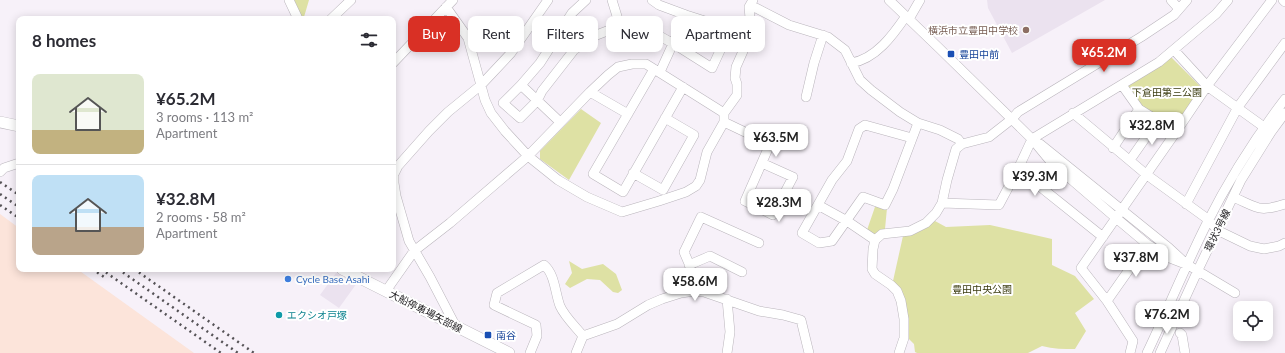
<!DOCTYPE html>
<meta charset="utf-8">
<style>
body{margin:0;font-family:Lato,"Noto Sans JP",sans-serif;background:#f2f2f3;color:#2b2b33;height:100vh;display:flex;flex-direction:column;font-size:15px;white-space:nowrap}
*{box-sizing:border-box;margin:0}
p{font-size:13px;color:#7c7c81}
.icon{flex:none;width:22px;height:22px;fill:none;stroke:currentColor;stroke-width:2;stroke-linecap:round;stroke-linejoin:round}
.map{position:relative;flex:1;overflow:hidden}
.side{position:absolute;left:16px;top:16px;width:380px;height:256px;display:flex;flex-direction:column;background:#fff;border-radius:8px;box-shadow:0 2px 10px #0003}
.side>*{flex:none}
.top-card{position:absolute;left:408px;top:16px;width:380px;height:36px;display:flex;gap:8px}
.fabs{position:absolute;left:1233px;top:301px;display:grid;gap:8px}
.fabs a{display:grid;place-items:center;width:40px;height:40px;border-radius:8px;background:#fff;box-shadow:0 2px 10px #0003;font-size:20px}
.price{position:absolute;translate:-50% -34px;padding:0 9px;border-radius:8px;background:#fff;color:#222;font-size:13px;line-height:26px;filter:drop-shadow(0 1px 2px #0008)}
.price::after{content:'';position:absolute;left:50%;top:24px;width:12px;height:9px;margin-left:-6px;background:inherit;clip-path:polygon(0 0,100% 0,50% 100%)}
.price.active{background:#d93025;color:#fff}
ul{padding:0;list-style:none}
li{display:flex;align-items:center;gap:12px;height:100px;padding:0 16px}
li+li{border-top:1px solid #e1e1e2}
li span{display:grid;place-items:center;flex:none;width:112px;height:80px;border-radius:8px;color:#555}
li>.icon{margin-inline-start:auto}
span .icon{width:48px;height:48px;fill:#fffc;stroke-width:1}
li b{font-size:17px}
h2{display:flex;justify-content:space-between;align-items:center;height:48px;padding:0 16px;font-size:17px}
.tag{padding:0 14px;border-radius:8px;background:#fff;box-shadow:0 2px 10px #0003;font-size:14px;line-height:36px}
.tag.active{background:#d93025;color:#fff}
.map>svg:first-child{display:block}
.built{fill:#ebe2ef}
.industrial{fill:#fce4da}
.green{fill:#dee1a4}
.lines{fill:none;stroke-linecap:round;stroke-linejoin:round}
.minor-casing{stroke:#bab5bc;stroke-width:10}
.major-casing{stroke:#bab5bc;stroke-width:12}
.minor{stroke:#fff;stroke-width:9}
.major{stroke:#fff;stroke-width:11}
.rail{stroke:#555256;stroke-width:2.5;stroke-dasharray:2 4;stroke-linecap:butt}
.education-dot{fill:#8d6e63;stroke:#fff;stroke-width:1.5}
.transit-dot{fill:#1a4fb4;stroke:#fff;stroke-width:1.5}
.shop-dot{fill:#3f7fe0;stroke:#fff;stroke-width:1.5}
.culture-dot{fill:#0f9aa8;stroke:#fff;stroke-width:1.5}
.labels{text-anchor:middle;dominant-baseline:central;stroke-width:4;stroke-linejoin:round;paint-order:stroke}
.education-label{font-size:10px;fill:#785e54;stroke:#fff;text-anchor:end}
.transit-label{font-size:10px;fill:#164399;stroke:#fff;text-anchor:start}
.park-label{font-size:10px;fill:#3a3b0f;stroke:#fff}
.street-label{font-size:10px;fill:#1d1b1e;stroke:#fff}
.shop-label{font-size:10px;fill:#366cbe;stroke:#fff;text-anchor:start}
.culture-label{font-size:10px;fill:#0d838f;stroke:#fff;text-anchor:start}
</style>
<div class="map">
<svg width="1285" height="353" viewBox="0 0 1285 353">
<rect width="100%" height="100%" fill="#f7f1f9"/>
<!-- built -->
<path class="built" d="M987 0H1105L1012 53 988 8Z
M336 273 357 283 339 308 320 295Z"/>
<!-- industrial -->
<path class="industrial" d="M0 214 19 228V269H77L194 353H0Z"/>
<!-- green -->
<path class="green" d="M294 0H309L304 17 301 16Z
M1171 57 1201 87 1174 128 1141 107 1128 87 1129 84Z
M581 109 601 123 569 180 540 159V151Z
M876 204 887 208 885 229 875 235 867 230Z
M935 221 946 227 990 225 1052 239V265L1075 276 1094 299 1075 313 1086 331 1075 349C1064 349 1053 349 1042 346L1028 353H917L915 352 914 344 908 338 901 289 893 281 903 236Z
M569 261 582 269 603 264 616 274 622 290 618 293 613 292 600 280 587 279 570 288 565 284 572 273Z"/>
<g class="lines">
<!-- minor casing -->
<g class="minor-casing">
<path id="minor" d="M289 0 298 19
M612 0 620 26 656 34 674 44 712 68 730 29 686 15
M652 0 659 5 686 15 660 72
M889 0 939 48 1032 139 1051 162 1116 218 1147 244 1170 258 1188 265 1235 293
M1171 0 1179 9
M1283 0 1285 2
M446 7 468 38 485 100 491 113 505 131 528 156 558 180 587 197 622 212 659 201 686 192 696 186 700 180 707 152 724 122V113L737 95V84L735 78 736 67 748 40 751 29 749 7 753 0
M749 7 756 8 789 25 828 37 845 50 860 80 871 90 900 112 918 123 940 130 958 139 962 144
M331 19 351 0
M909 19 920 0
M1174 50 1207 86 1264 127
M393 63 453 0
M851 63C876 59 893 35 906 16
M654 69 593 174 623 192 683 87
M521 85 503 103 520 118 537 101 542 91 574 50 594 36 620 26
M1122 85 1139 109 1176 132
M590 92 628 114
M806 97 814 63 823 35
M1073 113 1147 175 1209 220 1217 230 1250 246 1264 249 1279 246 1285 243
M560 122 521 85 540 63 572 13 586 0
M724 122 770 144 745 201 773 215 793 177 762 163
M912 138 865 125 859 129 847 161 832 180 802 233 819 243 832 241 863 197 885 205 893 189 918 123
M1040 144 1169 248 1182 260
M1113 148 1139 109
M1130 160 1158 120
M0 172 4 168 19 163
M633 173 663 190 694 135 665 118
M1233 197C1257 207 1258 213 1285 204
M942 203 999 205 1018 169
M1186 204 1238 107 1285 43
M818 205 847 221 875 240
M1103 237 1018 169 1032 139 1159 62 1216 14 1228 0
M689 265 710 256 742 272
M386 291 414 251 450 223 528 156 590 92 608 75 618 67 632 64H646L724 113
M695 291 696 280 684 252 701 217 759 243
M1107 301 1147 244
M455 325 430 277 409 241 396 196 394 183V174L398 166 429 131 448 112 481 85 511 53 548 0
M1180 333 1182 335 1185 353
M530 353 537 336 536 325 494 305 497 293 544 265C555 274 555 293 560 306 565 317 575 326 583 336
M576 353 583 336 617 324 648 305 662 299 681 293 695 291 704 292 759 311 783 315 801 320 809 353
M727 353 730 332 727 299
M899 353 904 338V319L901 301 897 291 891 285 875 274 872 269 873 249 875 240 882 234 910 231 926 223 936 213 942 203 947 180 956 149 962 144 989 137 1012 119 1018 112 1141 37 1174 15 1187 0
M1130 353 1133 341 1107 301 1081 268 1176 132 1207 86 1272 0
M1147 353C1167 311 1185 267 1206 225 1228 181 1255 138 1285 99
M1160 353 1198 270 1241 180 1271 132 1285 113"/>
</g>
<!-- major casing -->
<g class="major-casing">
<path id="major" d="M0 122 19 126
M342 269 509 353"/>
</g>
<!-- minor -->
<use href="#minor" class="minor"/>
<!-- major -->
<use href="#major" class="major"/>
<!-- rail -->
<path class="rail" d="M0 182 19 195
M0 194 19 207
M0 205 19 218
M92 269 104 277
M101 269 221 353
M118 269 238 353
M134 269 254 353"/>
</g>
<!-- markers -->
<circle class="education-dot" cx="1026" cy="30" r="4"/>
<g class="transit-dot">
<rect x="947" y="50" width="8" height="8" rx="2"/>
<rect x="484" y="331" width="8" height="8" rx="2"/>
</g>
<circle class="shop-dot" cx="288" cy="279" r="4"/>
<circle class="culture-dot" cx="279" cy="315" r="4"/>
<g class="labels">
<!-- education labels -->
<g class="education-label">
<text x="1018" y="30">横浜市立豊田中学校</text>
</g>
<!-- transit labels -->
<g class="transit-label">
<text x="959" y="54">豊田中前</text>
<text x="496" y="335">南谷</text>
</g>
<!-- park labels -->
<g class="park-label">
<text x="1167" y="92">下倉田第三公園</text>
<text x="982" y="289">豊田中央公園</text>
</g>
<!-- street labels -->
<g class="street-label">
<text transform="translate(1217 230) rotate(-64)">環状3号線</text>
<text transform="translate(426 311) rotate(27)">大船停車場矢部線</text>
</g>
<!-- shop labels -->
<g class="shop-label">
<text x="296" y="279">Cycle Base Asahi</text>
</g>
<!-- culture labels -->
<g class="culture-label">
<text x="287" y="315">エクシオ戸塚</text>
</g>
</g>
</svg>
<div class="fabs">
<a><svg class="icon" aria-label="locate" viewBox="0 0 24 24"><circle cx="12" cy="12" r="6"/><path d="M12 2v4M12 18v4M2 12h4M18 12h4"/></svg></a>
</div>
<b class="price active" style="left:1104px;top:73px">¥65.2M</b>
<b class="price" style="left:1152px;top:146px">¥32.8M</b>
<b class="price" style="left:776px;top:158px">¥63.5M</b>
<b class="price" style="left:1035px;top:197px">¥39.3M</b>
<b class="price" style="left:779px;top:223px">¥28.3M</b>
<b class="price" style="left:1136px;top:278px">¥37.8M</b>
<b class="price" style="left:695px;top:302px">¥58.6M</b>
<b class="price" style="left:1167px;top:335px">¥76.2M</b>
<div class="top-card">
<a class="tag active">Buy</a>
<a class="tag">Rent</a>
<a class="tag">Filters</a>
<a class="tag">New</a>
<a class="tag">Apartment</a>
</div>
<section class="side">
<h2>8 homes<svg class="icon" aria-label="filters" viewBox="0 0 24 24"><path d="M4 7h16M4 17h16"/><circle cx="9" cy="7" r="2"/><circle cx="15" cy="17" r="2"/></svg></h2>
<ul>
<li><span style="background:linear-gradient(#dfe7d0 70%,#c2b280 0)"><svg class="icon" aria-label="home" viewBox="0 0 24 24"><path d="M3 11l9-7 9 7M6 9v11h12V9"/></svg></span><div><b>¥65.2M</b><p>3 rooms · 113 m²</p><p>Apartment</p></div></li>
<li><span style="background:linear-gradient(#bfe0f5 65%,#b9a48a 0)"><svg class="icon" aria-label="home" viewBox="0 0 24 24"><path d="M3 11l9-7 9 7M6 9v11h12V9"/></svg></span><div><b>¥32.8M</b><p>2 rooms · 58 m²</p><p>Apartment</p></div></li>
</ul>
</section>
</div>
